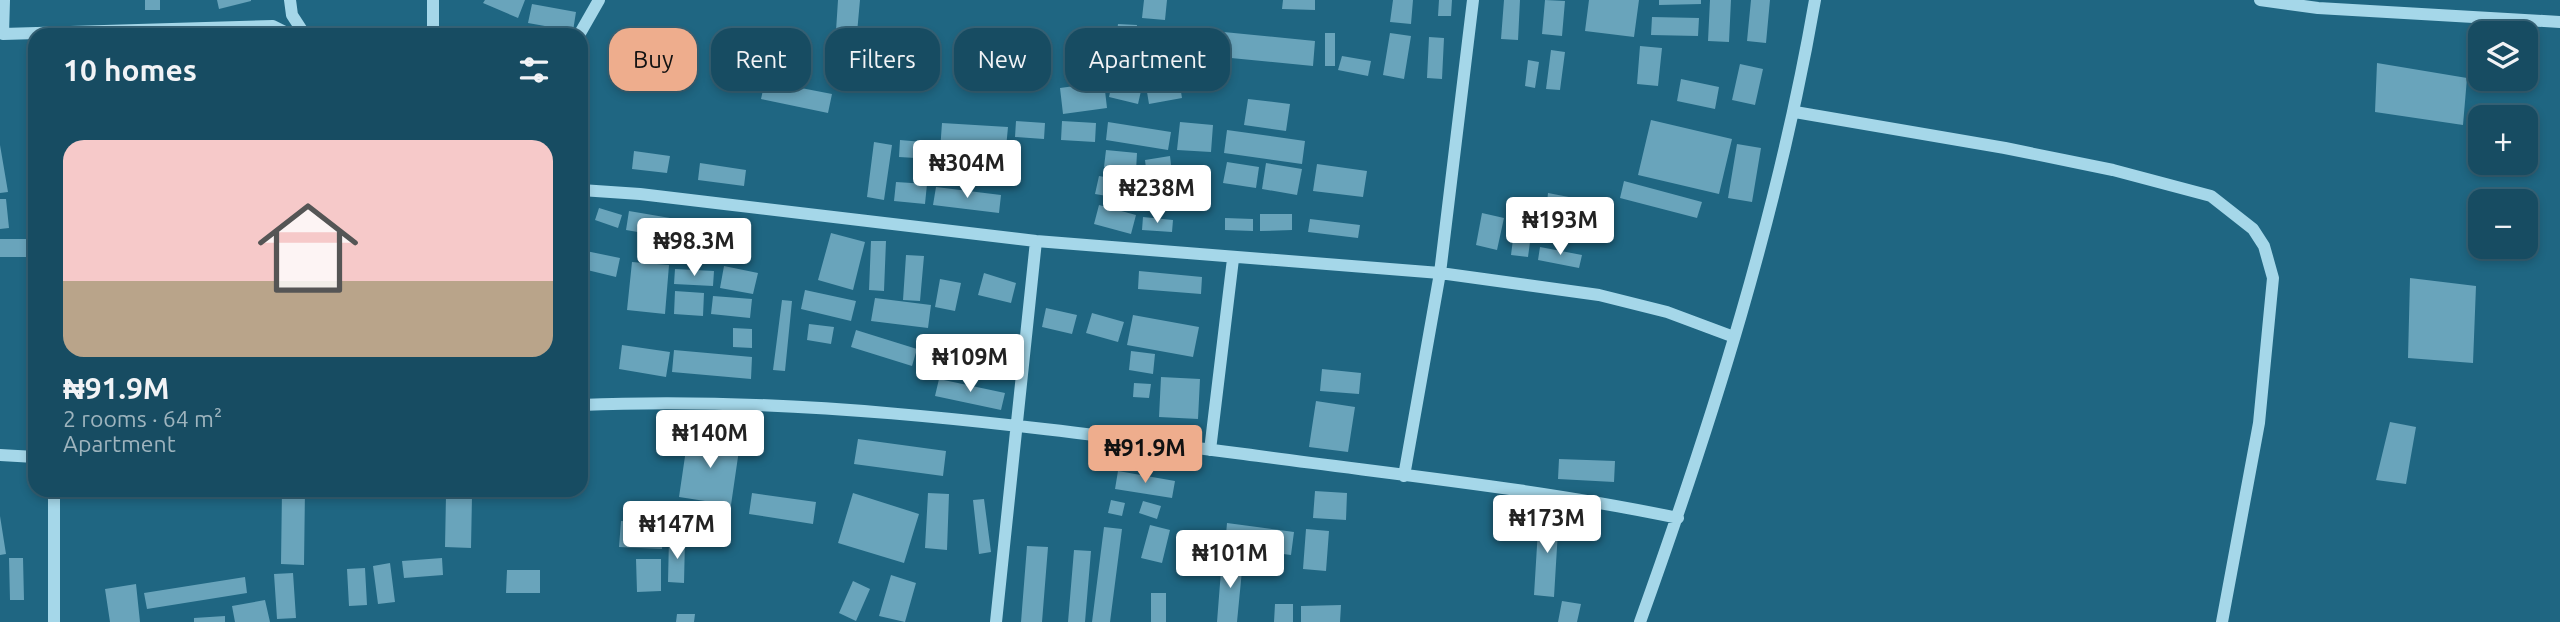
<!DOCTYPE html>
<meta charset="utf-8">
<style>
body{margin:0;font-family:Ubuntu,sans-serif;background:#24566b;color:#f1f3f6;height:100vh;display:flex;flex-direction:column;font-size:26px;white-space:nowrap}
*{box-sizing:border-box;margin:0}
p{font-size:23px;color:#9eb4be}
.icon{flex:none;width:38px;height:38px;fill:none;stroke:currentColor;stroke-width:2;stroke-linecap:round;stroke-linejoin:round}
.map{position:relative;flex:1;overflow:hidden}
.drawer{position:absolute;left:28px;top:28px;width:560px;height:469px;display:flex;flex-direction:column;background:#174c62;border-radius:21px;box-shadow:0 4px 10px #0003,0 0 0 2px #366377}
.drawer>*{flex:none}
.banner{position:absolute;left:609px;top:28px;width:665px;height:63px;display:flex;gap:14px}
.controls{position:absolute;left:2468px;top:21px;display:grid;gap:14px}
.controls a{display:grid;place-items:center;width:70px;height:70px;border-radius:14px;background:#174c62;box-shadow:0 4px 10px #0003,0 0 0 2px #366377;font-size:35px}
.price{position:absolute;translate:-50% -60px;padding:0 16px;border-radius:7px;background:#fff;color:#222;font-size:23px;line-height:46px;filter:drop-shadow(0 2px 4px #0008)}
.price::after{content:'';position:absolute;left:50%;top:42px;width:21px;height:16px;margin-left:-10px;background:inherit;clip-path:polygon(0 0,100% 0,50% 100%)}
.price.selected{background:#eead8d;color:#111}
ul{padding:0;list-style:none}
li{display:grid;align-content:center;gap:14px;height:371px;padding:0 35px}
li+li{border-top:2px solid #366377}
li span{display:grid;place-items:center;height:217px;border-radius:21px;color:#555}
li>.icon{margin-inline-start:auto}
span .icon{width:126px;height:126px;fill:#fffc;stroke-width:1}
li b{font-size:30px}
h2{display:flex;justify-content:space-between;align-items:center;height:84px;padding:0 35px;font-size:30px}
.pill{padding:0 24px;border-radius:21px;background:#174c62;box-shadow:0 4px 10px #0003,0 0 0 2px #366377;font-size:24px;line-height:63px}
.pill.selected{background:#eead8d;color:#111}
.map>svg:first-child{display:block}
.building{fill:#69a4bb}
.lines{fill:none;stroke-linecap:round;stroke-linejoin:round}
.minor{stroke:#a5d7e9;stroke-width:12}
</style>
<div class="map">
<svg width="2560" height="622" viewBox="0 0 2560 622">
<rect width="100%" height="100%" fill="#1f6682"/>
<!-- building -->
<path class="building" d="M145 0H160V10H145Z
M217 0H251V1L219 9Z
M485 0H525L518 18 483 3Z
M838 0H860L857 33 836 31Z
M1144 0H1167L1165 20 1142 18Z
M1283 0H1315V10L1282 9Z
M1393 0H1413L1411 24 1390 22Z
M1439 0H1452L1451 16H1438Z
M1504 0H1520L1518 40 1501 39Z
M1545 0 1565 1 1562 36 1542 34Z
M1589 0H1639L1634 37 1585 31Z
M1659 0H1701V4L1659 5Z
M1710 0H1731L1729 42 1708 41Z
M1751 0H1770L1766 43 1747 41Z
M532 4 576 12 573 31 528 23Z
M1652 17 1699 18 1698 36 1651 35Z
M1118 24 1137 25 1134 51 1115 49Z
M1145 29 1182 34 1179 56 1142 52Z
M1193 29 1315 41 1313 66 1190 54Z
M1325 33H1335V66H1325Z
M1390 33 1411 36 1404 79 1383 75Z
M1097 37 1108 39 1106 54 1094 52Z
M1429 37 1444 38 1442 79 1427 78Z
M1640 46 1662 48 1658 86 1637 84Z
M1551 50 1565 52 1560 90 1546 89Z
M1342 56 1371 61 1368 76 1338 70Z
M1528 60 1539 62 1535 88 1525 86Z
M2377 63 2467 78 2463 125 2375 112Z
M1740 64 1763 69 1755 105 1732 100Z
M1681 79 1719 87 1715 109 1677 101Z
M765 81 832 94 828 113 761 99Z
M1104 82 1107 108 1063 114 1060 88Z
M1112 83 1141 91 1138 104 1109 97Z
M1180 86 1182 98 1149 104 1147 92Z
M1248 99 1290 104 1286 131 1244 125Z
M1651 120 1732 139 1719 194 1638 175Z
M1016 121 1045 123 1044 139 1015 137Z
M1062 121 1096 123 1095 142 1061 140Z
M1108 122 1171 132 1168 150 1106 140Z
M1180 122 1213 125 1211 152 1177 150Z
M942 123 1008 127 1004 169 939 165Z
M1227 130 1305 141 1302 164 1224 153Z
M900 140 934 143 933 159 899 157Z
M874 142 892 145 884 200 867 197Z
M1737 144 1761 148 1752 202 1728 198Z
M0 145 8 192 0 193Z
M1106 150 1137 153 1136 171 1104 167Z
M634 151 670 156 667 173 632 169Z
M1170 156 1174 190 1149 193 1145 160Z
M1227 162 1259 167 1256 188 1223 183Z
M700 163 746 170 744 186 698 180Z
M1266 163 1302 169 1297 195 1262 189Z
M1317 164 1367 171 1363 197 1313 191Z
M1099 176 1140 183 1137 201 1095 194Z
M1624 181 1702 202 1697 218 1620 198Z
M896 182 927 184 925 204 894 201Z
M936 187 1001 195 999 213 933 205Z
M1548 193 1579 199 1575 216 1546 212Z
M0 199H6L9 228 0 229Z
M1594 203 1613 206 1607 242 1587 238Z
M1099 205 1136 215 1131 234 1094 224Z
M599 208 622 215 618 228 595 220Z
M629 211 670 218 667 237 626 230Z
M1482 213 1504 218 1497 250 1476 245Z
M1260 214H1292V230L1260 231Z
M1143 217 1173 220 1172 232 1142 230Z
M678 218 720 225 717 243 674 236Z
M1225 218 1253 219V231L1225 230Z
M1310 219 1360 225 1358 238 1308 232Z
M1547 222 1569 226 1566 240 1544 235Z
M1515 224 1532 227 1528 257 1511 255Z
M831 233 865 242 853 290 818 280Z
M0 239H26V257H0Z
M871 241H886L884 291 869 290Z
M676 246 692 248 691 259 675 258Z
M1540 247 1582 255 1579 268 1538 260Z
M586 251 620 258 616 277 583 269Z
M906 255 924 256 920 301 903 300Z
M632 262 669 265 665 314 627 310Z
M724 266 758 273 753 294 720 288Z
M675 269 714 271 713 286 674 284Z
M1139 271 1202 277 1201 294 1138 289Z
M984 273 1016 283 1011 303 978 295Z
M2410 278 2476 286 2473 363 2408 358Z
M940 279 961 283 955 311 935 307Z
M805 290 856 301 851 321 801 309Z
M675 291 704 293 703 316 674 314Z
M713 296 752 299 750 318 711 314Z
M875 298 931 305 928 328 871 321Z
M782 300 792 301 785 371 773 370Z
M1046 308 1077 315 1072 334 1042 327Z
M1092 313 1124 322 1118 342 1086 333Z
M1133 315 1199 327 1193 357 1127 345Z
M809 324 834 327 831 344 807 340Z
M733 328 752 329V348L733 347Z
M856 330 917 349 912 366 851 347Z
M947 338 1003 345 1001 361 944 355Z
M622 345 670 352 666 377 619 369Z
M674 350 752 357 751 379 672 372Z
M1131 351 1155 354 1153 374 1129 370Z
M1322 369 1361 373 1359 394 1320 391Z
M1161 377 1200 379 1198 419 1159 417Z
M939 379 1005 393 1001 410 935 396Z
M1134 383 1151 384 1149 398 1133 397Z
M1316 401 1355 407 1348 452 1309 447Z
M2390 422 2416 427 2406 484 2376 480Z
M688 436 740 443 731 505 679 497Z
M858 439 946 451 943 476 854 464Z
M1559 459 1615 461 1614 482 1558 479Z
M1118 471 1175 481 1172 498 1115 489Z
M282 490H305L304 565 281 564Z
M1315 491 1347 493 1346 520 1313 518Z
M752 493 816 502 813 524 749 514Z
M853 493 919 514 904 563 838 543Z
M928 493 949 494 947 550 925 548Z
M446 495 472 496 471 548 445 547Z
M984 499 991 552 979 554 973 500Z
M1111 500 1125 503 1122 516 1108 513Z
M1143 501 1161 506 1157 519 1139 513Z
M1539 513 1559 514 1554 597 1534 595Z
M0 516 6 554 0 555Z
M621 521 664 523 662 549 619 547Z
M1227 523 1294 532 1291 555 1225 546Z
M1150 525 1170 530 1162 563 1141 558Z
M1104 527 1122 529 1110 622H1092Z
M1306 529 1329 531 1326 571 1303 569Z
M669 538 685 539 684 583 668 582Z
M1027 546 1048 547 1042 622H1021Z
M1074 550 1091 551 1085 622H1068Z
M9 558H23L24 600H10Z
M442 558 443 575 404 578 402 561Z
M1222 558 1243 560 1237 622H1217Z
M636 559H661V591L637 592Z
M390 563 395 602 378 604 373 566Z
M365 568 367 605 349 606 347 569Z
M507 570H540V593H506Z
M293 573 296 618 277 619 274 574Z
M891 575 916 583 905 622 879 616Z
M245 577 247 593 147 609 144 593Z
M853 581 870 589 856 621 839 613Z
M136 584 140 622H110L105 589Z
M1151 593H1166V622H1151Z
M265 600 270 622H235L232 606Z
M1562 601 1581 604 1577 622H1558Z
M1275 604H1293V622H1274Z
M1341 605 1340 622H1301V606Z
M677 614H695L694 622H676Z
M225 616V622H194V618Z"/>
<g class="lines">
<!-- minor -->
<path class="minor" d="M4 0 3 34 273 26 291 35
M290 0 292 15 305 35
M433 0V35
M2260 0 2318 8 2560 22
M579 35 599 0
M1795 112 2005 148 2113 170 2211 196 2253 229 2264 246 2273 278 2259 423 2222 622
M581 190 640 194 1036 241 1440 273 1599 295 1667 312 1734 337
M581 405C803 395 1024 426 1244 454 1389 474 1535 488 1678 518
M1210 450 1233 259
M0 455 35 457
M1404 476 1440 273 1473 0
M54 490V622
M996 622 1036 241
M1640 622C1713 419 1778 213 1815 0"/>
</g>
</svg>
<div class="controls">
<a><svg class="icon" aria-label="layers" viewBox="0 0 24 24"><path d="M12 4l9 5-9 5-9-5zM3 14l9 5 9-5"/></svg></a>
<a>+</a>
<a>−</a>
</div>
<b class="price" style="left:967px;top:200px">₦304M</b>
<b class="price" style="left:1157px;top:225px">₦238M</b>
<b class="price" style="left:1560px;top:257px">₦193M</b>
<b class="price" style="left:694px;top:278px">₦98.3M</b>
<b class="price" style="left:970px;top:394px">₦109M</b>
<b class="price" style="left:710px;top:470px">₦140M</b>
<b class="price selected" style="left:1145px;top:485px">₦91.9M</b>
<b class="price" style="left:1547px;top:555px">₦173M</b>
<b class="price" style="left:677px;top:561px">₦147M</b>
<b class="price" style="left:1230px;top:590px">₦101M</b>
<div class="banner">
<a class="pill selected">Buy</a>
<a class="pill">Rent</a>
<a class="pill">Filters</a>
<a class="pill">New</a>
<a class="pill">Apartment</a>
</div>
<section class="drawer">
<h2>10 homes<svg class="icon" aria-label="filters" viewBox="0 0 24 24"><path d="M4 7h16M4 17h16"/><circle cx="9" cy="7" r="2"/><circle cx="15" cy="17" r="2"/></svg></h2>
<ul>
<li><span style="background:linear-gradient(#f6c9c9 65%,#b9a48a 0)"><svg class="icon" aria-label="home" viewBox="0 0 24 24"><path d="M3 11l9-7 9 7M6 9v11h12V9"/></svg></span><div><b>₦91.9M</b><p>2 rooms · 64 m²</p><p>Apartment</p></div></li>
</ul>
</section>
</div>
